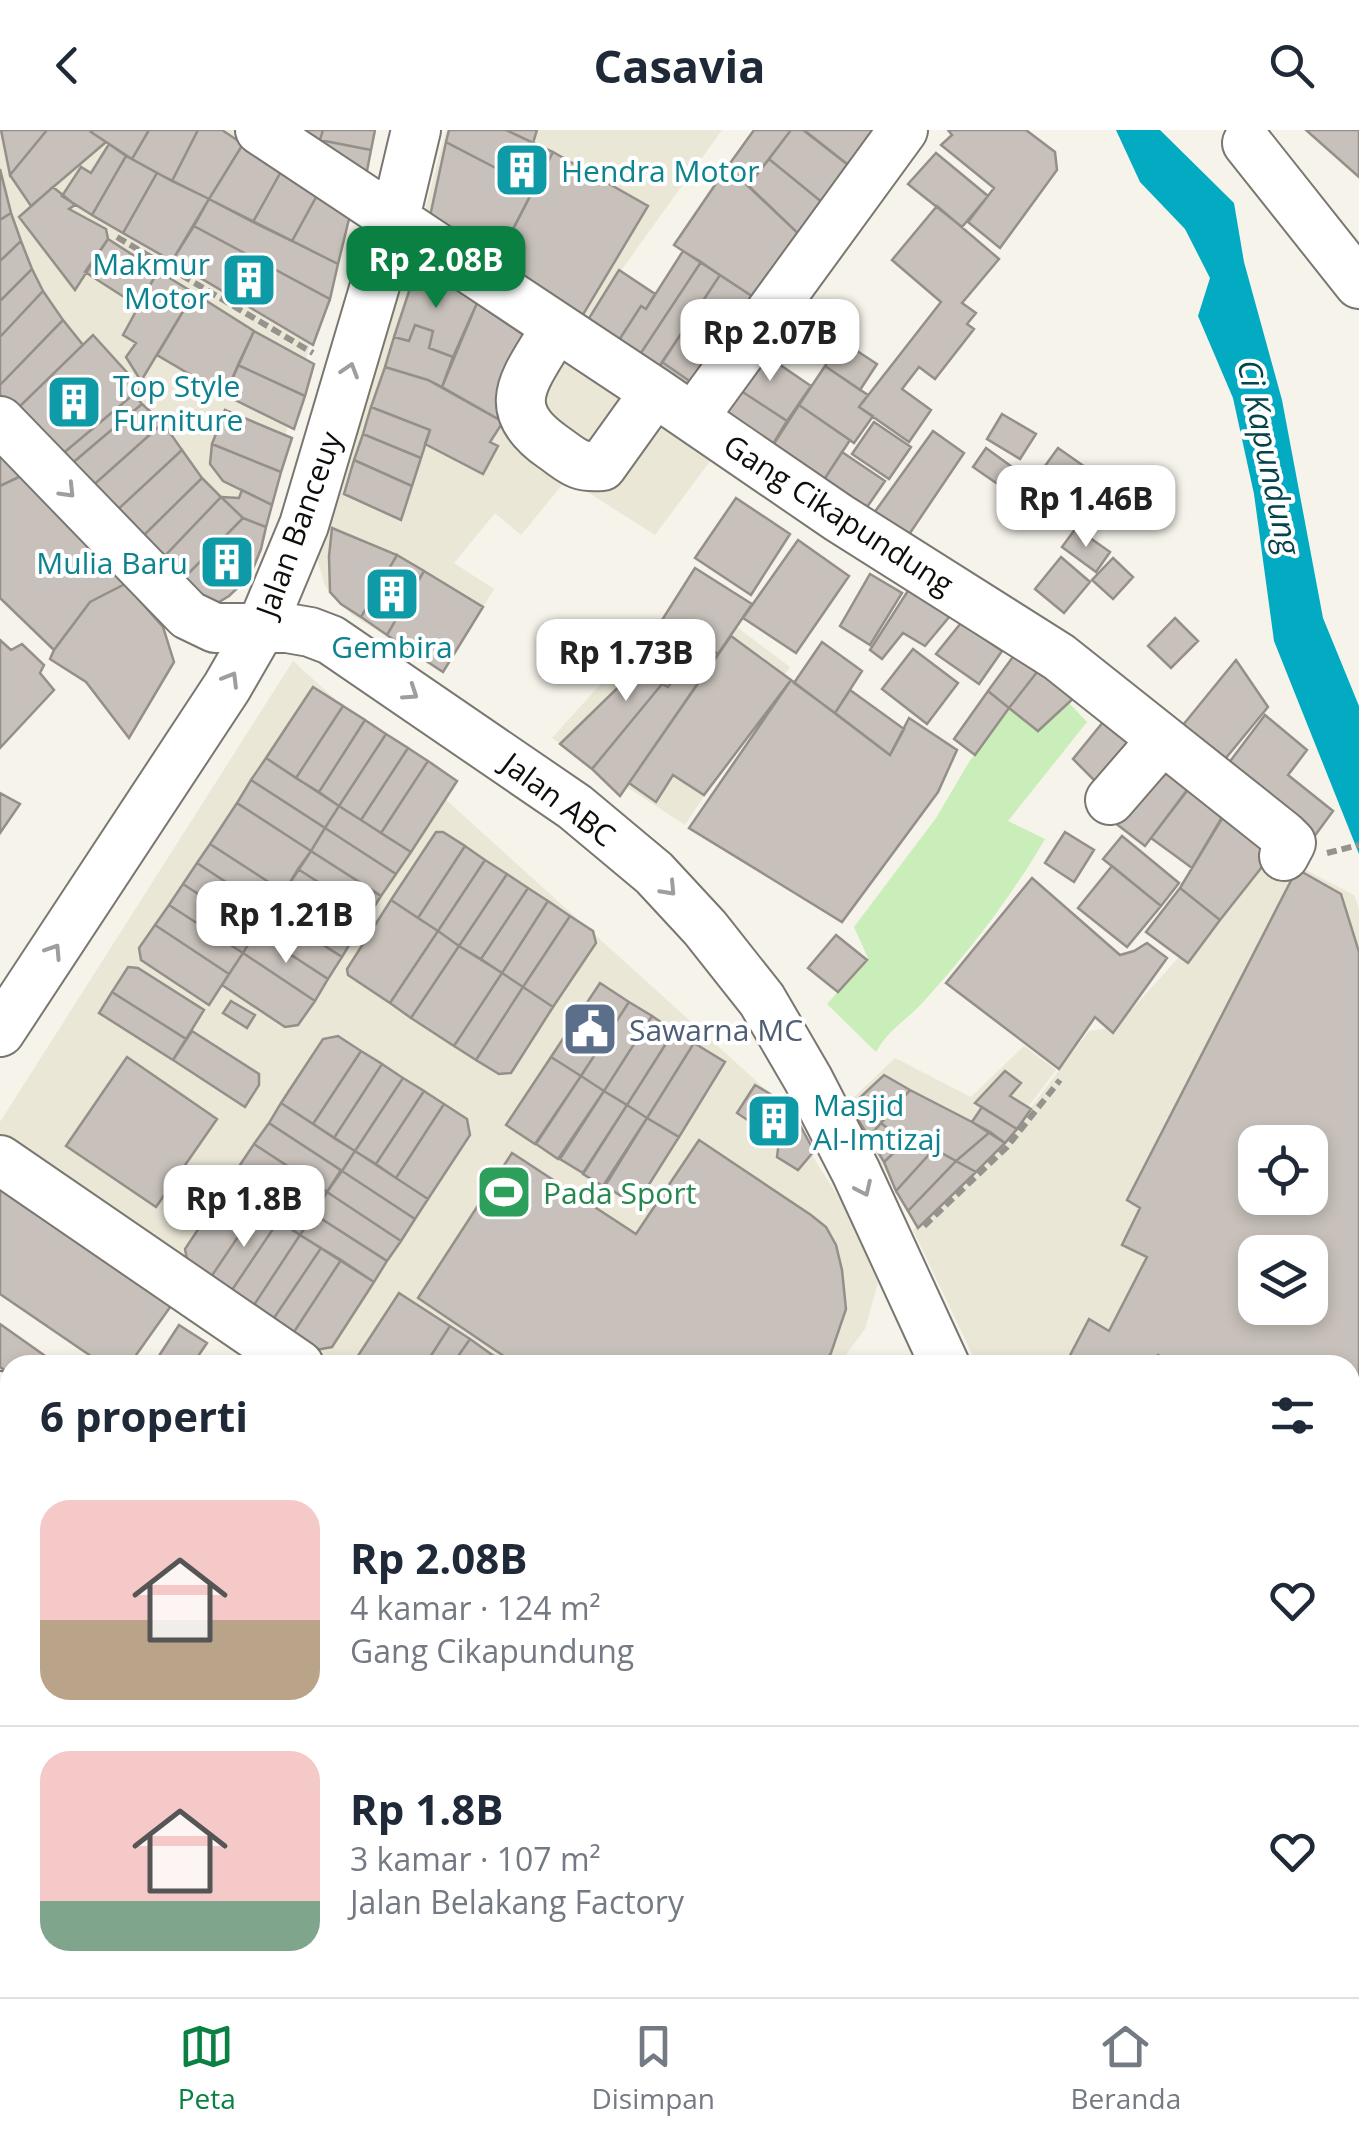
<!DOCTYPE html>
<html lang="id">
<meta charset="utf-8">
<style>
body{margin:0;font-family:"Open Sans",sans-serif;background:#f6f6f7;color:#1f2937;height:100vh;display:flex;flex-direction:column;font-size:38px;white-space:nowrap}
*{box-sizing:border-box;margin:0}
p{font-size:32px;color:#747a83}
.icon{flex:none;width:55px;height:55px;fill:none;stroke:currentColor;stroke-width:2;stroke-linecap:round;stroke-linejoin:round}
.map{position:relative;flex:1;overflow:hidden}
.details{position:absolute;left:0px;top:1225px;width:1360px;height:642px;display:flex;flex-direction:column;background:#fff;border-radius:30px 30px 0 0;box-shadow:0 5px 15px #0003}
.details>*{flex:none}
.buttons{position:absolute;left:1238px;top:995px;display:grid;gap:20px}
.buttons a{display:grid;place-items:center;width:90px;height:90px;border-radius:20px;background:#fff;box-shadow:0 5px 15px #0003;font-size:50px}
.price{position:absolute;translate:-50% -85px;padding:0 22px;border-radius:20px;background:#fff;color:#222;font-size:32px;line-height:65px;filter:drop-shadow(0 2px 5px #0008)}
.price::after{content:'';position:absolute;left:50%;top:60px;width:30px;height:22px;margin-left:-15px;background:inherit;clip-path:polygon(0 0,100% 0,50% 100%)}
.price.on{background:#0b8043;color:#fff}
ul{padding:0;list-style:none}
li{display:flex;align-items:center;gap:30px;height:250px;padding:0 40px}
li+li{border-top:2px solid #e0e1e3}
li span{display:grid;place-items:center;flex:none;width:280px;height:200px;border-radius:30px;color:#555}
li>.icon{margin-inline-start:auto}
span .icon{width:120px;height:120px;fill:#fffc;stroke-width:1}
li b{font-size:42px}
h2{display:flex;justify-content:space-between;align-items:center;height:120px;padding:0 40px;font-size:42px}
header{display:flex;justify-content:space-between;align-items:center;height:130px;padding:0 40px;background:#fff;font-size:45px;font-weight:700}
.tab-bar{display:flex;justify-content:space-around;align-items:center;height:140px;border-top:2px solid #e0e1e3;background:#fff;font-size:28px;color:#747a83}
.tab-bar a{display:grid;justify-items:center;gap:5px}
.tab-bar .on{color:#0b8043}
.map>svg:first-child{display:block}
.built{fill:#eae7d7;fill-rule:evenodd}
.green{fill:#c9eeb9}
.water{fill:#02abc1}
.building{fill:#c8c1bb;stroke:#958f8a;stroke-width:2.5;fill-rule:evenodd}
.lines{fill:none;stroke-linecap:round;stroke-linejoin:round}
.minor-casing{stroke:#797770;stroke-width:52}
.major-casing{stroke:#797770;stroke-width:60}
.path{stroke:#95938d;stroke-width:6;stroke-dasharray:10 5;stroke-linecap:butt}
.minor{stroke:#fff;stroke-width:48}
.major{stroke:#fff;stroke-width:55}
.oneway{stroke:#9e9e9d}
.labels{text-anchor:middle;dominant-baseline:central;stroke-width:8;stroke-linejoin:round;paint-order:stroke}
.culture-label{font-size:30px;fill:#0d838f;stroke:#fff;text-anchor:start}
.street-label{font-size:30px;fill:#0d0d0a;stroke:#fff}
.service-label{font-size:30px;fill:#4e5e75;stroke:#fff;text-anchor:start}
.leisure-label{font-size:30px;fill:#27864d;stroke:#fff;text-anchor:start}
.water-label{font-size:32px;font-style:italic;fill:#05444d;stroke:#fff}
</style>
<header><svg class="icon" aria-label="back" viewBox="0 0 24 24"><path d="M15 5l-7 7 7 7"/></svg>Casavia<svg class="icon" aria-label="search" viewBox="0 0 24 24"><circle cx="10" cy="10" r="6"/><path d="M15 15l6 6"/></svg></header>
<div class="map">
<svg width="1359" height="1867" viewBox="0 0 1359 1867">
<rect width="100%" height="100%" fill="#f5f3ea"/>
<!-- built -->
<path class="built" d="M0 0H237L353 71 320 178 261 393 205 472 0 259Z
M446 0H722L582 195 423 88Z
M406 120 711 330 655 405 567 349 521 405 495 383 454 433 494 459 444 541 352 485 325 456 315 421Z
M676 489 734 495 790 537 685 695 552 608 645 505 658 511Z
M293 531 774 967 847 1080 878 1153 865 1199 838 1235H315L0 1012V992Z
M1273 723 1354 765 1359 779V1350L1350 1346V1235H982L973 1226 913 1100 1013 1001 1089 901 1116 897ZM1255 1012H1310V1068H1255ZM1255 1122H1310V1178H1255Z
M1024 916 1056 940 1010 1001 915 1096 849 972 895 928 971 967Z
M0 1297 10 1304V1386L0 1400Z
M10 1598V1708L0 1700V1613Z
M221 1858H366L359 1867H234Z
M467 1858H786L781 1867H460Z
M1025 1858H1273L1266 1867H1038Z"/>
<!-- green -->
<path class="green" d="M1069 573 1087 592 1008 691 1045 709C1011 767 969 822 924 871 908 889 887 901 876 922L827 874 868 828 854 797 936 688 969 632 1009 578 1038 601Z"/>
<!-- water -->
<path class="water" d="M1116 0H1160L1234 73 1244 132 1282 270 1323 488 1359 576V724L1274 511 1254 364 1233 268 1198 186 1210 148 1185 99 1140 52Z
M1350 1349 1359 1353V1399L1350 1395Z
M791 1858H890L894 1867H787Z"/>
<!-- building -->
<path class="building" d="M1 0H47L10 45Z
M47 0H93L91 2 106 12 31 76 10 45Z
M93 0H149L132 29 91 2Z
M149 0H198L172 51 132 29Z
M198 0H222L243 14 209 69 172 51Z
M273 0H323L320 10 371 20 366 46Z
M323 0H375L371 20 320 10Z
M449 0H506L553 22 534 58 446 12Z
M506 0H537L533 13Z
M754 0H791L748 56 728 36Z
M791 0H803L861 45 834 82 769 29Z
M804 0H882L861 45Z
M948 0H1026L1055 22 1057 40 1000 118 968 92 994 58 941 15 952 5Z
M1306 0H1359V47Z
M446 12 534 58 491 142 429 91Z
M109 14 126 26 92 85 62 66 81 37 91 43Z
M243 14 283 38 253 92 209 69Z
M553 22 648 76 575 198 491 142Z
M936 23 988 66 962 97 908 54Z
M126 26 157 43 123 103 92 85Z
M769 29 834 82 809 114 748 56Z
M728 36 809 114 764 174 674 115Z
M283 38 320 60 292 111 253 92Z
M0 39 11 83 0 90Z
M157 43 209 69 172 131 123 103Z
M53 57 75 75 69 79 106 99 108 109 75 160 19 87Z
M320 60 340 74 349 89 338 134 292 111Z
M209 69 338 134 330 169 194 96Z
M937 76 999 129 962 173 976 183 967 194 974 199 935 249 919 237 902 259 931 280 909 312 859 277 941 172 892 130Z
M11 83 21 111 0 131V90Z
M194 96 330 169 313 215 172 131Z
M108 109 158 141 138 176 85 142Z
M21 111 32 139 0 171V131Z
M683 121 701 132 633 235 612 221 641 176 646 179Z
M419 131 477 173 453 227 429 218 433 201 415 195 409 211 394 207Z
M701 132 720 145 652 248 633 235Z
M32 139 43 161 0 207V171Z
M619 140 655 164 646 179 641 176 612 221 581 201Z
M158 141 194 163 141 251 126 227 136 213 123 205Z
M720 145 764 174 741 208 697 180Z
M43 161 63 190 0 255V207Z
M194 163 254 201 225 265 157 225Z
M477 173 541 217 500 290 442 257Z
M697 180 741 208 704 261 662 232Z
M63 190 83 215 16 280 0 265V255Z
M415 195 433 201 429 218 453 227 442 257 428 250 385 237 394 207 409 211Z
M254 201 314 234 305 266 238 235Z
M93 205 141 258 60 326 16 280Z
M842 211 877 234 860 260 825 236Z
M754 217 811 256 787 291 729 253Z
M662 232 704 261 652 248Z
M238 235 305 266 294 299 225 265Z
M825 236 868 265 859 277 873 286 854 313 799 275Z
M385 237 428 250 503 292 490 312 498 316 483 344 425 314 430 300 371 277Z
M729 253 787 291 762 332 704 291Z
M134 264 142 274 69 336 60 326Z
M142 274 163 293 89 359 69 336Z
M799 275 850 310 814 365 762 332Z
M371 277 430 300 421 328 363 304Z
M225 280 292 308 281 342 212 314Z
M1002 284 1036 304 1020 329 987 309Z
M874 292 911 317 889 349 852 324Z
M163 293 182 320 113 384 89 359Z
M933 301 964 323 908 406 874 383Z
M363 304 421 328 412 356 354 330Z
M212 314 281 342 272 375 223 351 210 334Z
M986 318 1015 339 1002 357 973 337Z
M1058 318 1088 339 1067 368 1037 347Z
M182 320 202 348 139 410 113 384Z
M0 322 23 345 0 356Z
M842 322 885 351 856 393 814 365Z
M354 330 412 356 401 390 344 364Z
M23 345 125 454 90 472 54 520 0 468V356Z
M202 348 221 367 160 431 139 410Z
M242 360 272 375 266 397 243 388 221 367 239 368Z
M221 367 243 388 181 451 160 431Z
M736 368 790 404 751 465 695 428Z
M243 388 266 397 261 419 250 446 229 466 214 475 181 451Z
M332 398 397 425 361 487 341 474 330 462 329 426Z
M1076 398 1110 422 1096 442 1062 417Z
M798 410 849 446 796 523 743 488Z
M397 425 424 441 387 505 361 487Z
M1061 427 1090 452 1064 483 1035 459Z
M1113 428 1133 447 1113 469 1092 450Z
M695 438 752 474 718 524 662 490Z
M424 441 483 477 443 542 387 505Z
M870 444 902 463 870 515 840 496Z
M125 454 163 497 174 532 129 608 86 552 50 529 54 520 90 472Z
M911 456 950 486 925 516 903 503 882 529 870 520Z
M1175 488 1198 511 1171 538 1148 516Z
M961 493 1002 521 979 554 936 524Z
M681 502 701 513 668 557 662 554 592 639 560 614 640 536 653 543Z
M731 506 791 550 704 665 673 645 656 672 629 653Z
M0 510 11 520 22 514 44 535 40 543 54 560 0 618Z
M822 512 862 541 835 583 794 553Z
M701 513 718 524 620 666 592 639 662 554 668 557Z
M913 519 958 553 927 594 882 559Z
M1018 520 1041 537 1009 578 988 561Z
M1236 530 1268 577 1216 640 1174 606Z
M1041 537 1078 564 1038 601 1009 578Z
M791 550 890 625 909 588 957 620 938 662 842 792 689 698Z
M313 557 343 576 296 648 266 628Z
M850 560 904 599 890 625 835 583Z
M988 561 1009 578 975 625 954 609Z
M343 576 365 590 319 662 296 648Z
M1265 585 1307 620 1288 645 1333 681 1308 715 1219 646Z
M1108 586 1132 606 1097 653 1073 629Z
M365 590 386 604 339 676 319 662Z
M386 604 408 618 361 690 339 676Z
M408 618 428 631 381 703 361 690Z
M266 628 339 676 325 698 251 650Z
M1166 630 1193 652 1145 716 1114 692Z
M428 631 457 651 411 722 381 703Z
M251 650 325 698 311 721 237 673Z
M1190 657 1224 684 1192 738 1151 708Z
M0 663 20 674 0 703Z
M237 673 311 721 284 762 210 714Z
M339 676 411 722 396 744 325 698Z
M1229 677 1281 713 1220 790 1180 758Z
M325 698 396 744 381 766 311 721Z
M436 702H443L465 716 418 788 391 770Z
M1065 702 1094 720 1074 752 1045 733Z
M1122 706 1179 753 1161 776 1103 729Z
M210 714 284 762 270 781 197 733Z
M465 716 485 730 438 801 418 788Z
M311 721 381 766 369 785 298 739Z
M485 730 507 744 459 816 438 801Z
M197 733 270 781 256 802 183 754Z
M1112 736 1161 776 1127 817 1078 778Z
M298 739 369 785 354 807 284 762Z
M1297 739 1341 764 1359 822V1328L1350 1324V1235H1177L1158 1225 1154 1235H1145L1129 1228 1126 1235H1065L1089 1189 1109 1201 1147 1127 1122 1115 1140 1078 1127 1070ZM1255 1012H1310V1068H1255ZM1255 1122H1310V1178H1255Z
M507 744 528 758 481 829 459 816Z
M1032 748 1120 825 1134 821 1147 813 1167 828 1113 903 1095 887 1059 939 946 853Z
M183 754 256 802 243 823 169 775Z
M528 758 548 771 502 843 481 829Z
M1180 758 1220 790 1188 833 1146 802Z
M284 762 354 807 342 827 270 781Z
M391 770 438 801 390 873 348 845 347 839Z
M548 771 570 786 523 857 502 843Z
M169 775 243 823 229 844 155 795Z
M270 781 342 827 328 849 256 802Z
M570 786 593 801 596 813 553 877 523 857Z
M155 795 229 844 209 875 141 830 139 818Z
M438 801 459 816 411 888 390 873Z
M256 802 328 849 315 871 243 823Z
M836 805 867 830 838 862 808 838Z
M459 816 502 843 454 916 411 888Z
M243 823 315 871 298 895 285 897 222 855Z
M128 837 138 838 204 880 186 909 112 862Z
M502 843 523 857 476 930 454 916Z
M600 853 629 872 581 946 551 927Z
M523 857 553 877 511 943 499 944 476 930Z
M112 862 186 909 173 930 99 883Z
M231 871 255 885 247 898 223 883Z
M629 872 652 886 604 961 581 946Z
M652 886 674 901 627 975 604 961Z
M192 901 259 944V955L245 977 173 930Z
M674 901 694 913 647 988 627 975Z
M338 906 361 921 313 994 281 973 323 909Z
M694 913 725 932 679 1007 647 988Z
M361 921 382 934 334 1008 313 994Z
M127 927 217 989 156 1077 66 1016Z
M551 927 581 946 535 1014 506 995Z
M382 934 403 948 355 1021 334 1008Z
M1005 941 1021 953 1010 966 1031 979 1017 999 975 973Z
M884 945 910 960 869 1007 850 977Z
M581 946 604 961 558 1029 536 1014Z
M403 948 424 961 376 1034 355 1021Z
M755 955 789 975 814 1021 798 1040 777 1027 779 1011 737 983Z
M910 960 972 992 990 1002 956 1031 912 1006 905 1012 881 993Z
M424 961 444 974 396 1048 376 1034Z
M604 961 627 975 583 1043 560 1029Z
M281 973 355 1021 342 1041 269 993Z
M444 974 467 989 470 1005 428 1069 396 1048Z
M627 975 647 988 603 1056 583 1044Z
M982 977 1017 999 1005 1013 972 992Z
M647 988 679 1007 636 1075 605 1056Z
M269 993 341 1040 327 1062 254 1014Z
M881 993 905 1012 884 1032 869 1007Z
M990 1002 1005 1013 976 1042 956 1031Z
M912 1006 934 1019 896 1061 884 1032Z
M699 1010 811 1085 826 1097 836 1115 842 1140 846 1179 831 1223 823 1235H517L418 1168 512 1023 636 1104Z
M254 1014 327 1062 314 1084 240 1035Z
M934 1019 956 1031 908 1081 896 1061Z
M355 1021 428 1069 415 1089 342 1041Z
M956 1031 976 1042 918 1098 908 1081Z
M240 1035 314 1084 300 1105 227 1056Z
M342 1041 415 1089 401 1111 327 1062Z
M0 1049 173 1173 129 1235H104L0 1164Z
M227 1056 258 1077 209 1150 188 1135 185 1119Z
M327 1062 401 1111 387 1131 314 1084Z
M258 1077 279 1090 230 1163 209 1150Z
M314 1084 387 1131 374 1152 300 1105Z
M279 1090 300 1105 252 1178 230 1163Z
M300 1105 321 1118 272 1191 252 1178Z
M321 1118 341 1130 292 1205 272 1191Z
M341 1130 374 1152 332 1217 316 1220 292 1205Z
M399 1163 450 1196 425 1235H352Z
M0 1194 58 1235H10V1244L0 1237Z
M179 1195 207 1213 192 1235H153Z
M450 1196 470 1209 452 1235H425Z
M470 1209 491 1224 484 1235H452Z
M491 1224 509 1235H484Z
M0 1320 10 1326V1332L0 1347Z
M1350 1406 1359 1409V1511L1350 1506Z
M10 1455V1583L0 1576V1470Z
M1350 1589 1359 1594V1681L1350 1675Z
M1357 1710 1359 1711V1731L1350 1725V1719Z
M227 1858H332L325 1867H241Z
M504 1858H672L665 1867H497Z
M739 1858H784L790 1862 786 1867H733Z
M988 1858H1024L1037 1867H981Z
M1083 1858H1174L1168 1867H1098Z
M1201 1858H1273L1266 1867H1215Z"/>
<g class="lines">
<!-- minor casing -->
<g class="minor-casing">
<path id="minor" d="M260 0 655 262 839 388 1059 527 1283 705 1291 713 1284 726
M1247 13 1359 154
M556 197C529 246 494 276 553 317 573 331 577 338 602 336L655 262
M693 288 903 0
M0 291 188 485 215 498H287L310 502 331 510 575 677 654 743 705 798 762 870 808 949 856 1042 945 1235
M1110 670 1162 610
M0 902 227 557 261 498 304 395 395 88 416 0
M0 1030 299 1235
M0 1266 10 1273
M0 1427 10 1411
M1350 1553 1359 1557
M0 1686 10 1672
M0 1802 10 1810
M73 1858 81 1867
M430 1867 437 1858
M702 1867 709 1858
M937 1867 943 1858"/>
</g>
<!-- major casing -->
<g class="major-casing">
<path id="major" d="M0 1765 10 1772
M136 1858 150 1867"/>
</g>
<!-- path -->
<path class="path" d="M117 107 313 223
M1327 723 1359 715
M924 1096 1007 1017 1060 950"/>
<!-- minor -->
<use href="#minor" class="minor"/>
<!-- major -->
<use href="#major" class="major"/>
</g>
<!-- one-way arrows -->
<defs><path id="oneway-chevron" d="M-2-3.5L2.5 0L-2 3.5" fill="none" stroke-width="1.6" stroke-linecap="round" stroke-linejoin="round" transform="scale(2.5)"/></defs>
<g class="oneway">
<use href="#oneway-chevron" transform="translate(350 240) rotate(-73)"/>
<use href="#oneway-chevron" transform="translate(68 361) rotate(46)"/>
<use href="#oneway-chevron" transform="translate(231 549) rotate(-59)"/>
<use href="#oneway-chevron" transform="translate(411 563) rotate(34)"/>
<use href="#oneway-chevron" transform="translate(669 759) rotate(47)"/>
<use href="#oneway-chevron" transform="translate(54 821) rotate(-57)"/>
<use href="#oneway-chevron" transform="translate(864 1059) rotate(65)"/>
</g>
<!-- icons -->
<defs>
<g id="building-square" transform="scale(2.875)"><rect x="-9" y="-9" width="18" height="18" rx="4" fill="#0f9aa8" stroke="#fff"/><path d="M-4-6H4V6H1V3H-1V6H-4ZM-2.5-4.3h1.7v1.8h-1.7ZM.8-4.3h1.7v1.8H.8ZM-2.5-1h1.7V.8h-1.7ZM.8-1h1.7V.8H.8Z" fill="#fff"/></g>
<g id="civic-square" transform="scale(2.875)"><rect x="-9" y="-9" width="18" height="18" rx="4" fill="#5c6f8a" stroke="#fff"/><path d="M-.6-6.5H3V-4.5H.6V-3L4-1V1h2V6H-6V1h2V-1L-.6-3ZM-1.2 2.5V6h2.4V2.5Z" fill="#fff"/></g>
<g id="stadium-square" transform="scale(2.875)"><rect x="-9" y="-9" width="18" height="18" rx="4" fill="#2e9e5b" stroke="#fff"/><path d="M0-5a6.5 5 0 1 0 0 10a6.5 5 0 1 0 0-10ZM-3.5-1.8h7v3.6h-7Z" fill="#fff"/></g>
</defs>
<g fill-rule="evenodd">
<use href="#building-square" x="522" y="40"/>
<use href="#building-square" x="249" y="150"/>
<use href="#building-square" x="74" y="272"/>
<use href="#building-square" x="227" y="432"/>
<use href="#building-square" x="392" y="464"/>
<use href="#civic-square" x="590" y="899"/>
<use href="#building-square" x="774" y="991"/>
<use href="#stadium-square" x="504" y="1062"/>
</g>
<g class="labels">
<!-- culture labels -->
<g class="culture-label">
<text x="561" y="40">Hendra Motor</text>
<text x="210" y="133" text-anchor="end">Makmur<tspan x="210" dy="34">Motor</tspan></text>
<text x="113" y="255">Top Style<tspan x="113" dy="34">Furniture</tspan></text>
<text x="188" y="432" text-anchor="end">Mulia Baru</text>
<text x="392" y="516" text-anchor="middle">Gembira</text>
<text x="813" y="974">Masjid<tspan x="813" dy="34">Al-Imtizaj</tspan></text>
</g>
<!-- street labels -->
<g class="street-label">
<text transform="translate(839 384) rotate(33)">Gang Cikapundung</text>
<text transform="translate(298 394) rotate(-70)">Jalan Banceuy</text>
<text transform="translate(559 669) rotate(37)">Jalan ABC</text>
</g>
<!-- service labels -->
<g class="service-label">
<text x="629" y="899">Sawarna MC</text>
</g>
<!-- leisure labels -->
<g class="leisure-label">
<text x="543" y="1062">Pada Sport</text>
</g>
<!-- water labels -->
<g class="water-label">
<text transform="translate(1270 327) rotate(78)">Ci Kapundung</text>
</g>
</g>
</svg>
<div class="buttons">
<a><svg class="icon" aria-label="locate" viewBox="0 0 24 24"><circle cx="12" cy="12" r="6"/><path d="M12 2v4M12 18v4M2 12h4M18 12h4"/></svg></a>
<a><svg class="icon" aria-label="layers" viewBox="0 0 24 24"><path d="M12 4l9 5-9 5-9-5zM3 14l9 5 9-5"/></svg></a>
</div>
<b class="price on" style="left:436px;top:181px">Rp 2.08B</b>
<b class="price" style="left:770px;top:254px">Rp 2.07B</b>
<b class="price" style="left:1086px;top:420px">Rp 1.46B</b>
<b class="price" style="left:626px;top:574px">Rp 1.73B</b>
<b class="price" style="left:286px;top:836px">Rp 1.21B</b>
<b class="price" style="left:244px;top:1120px">Rp 1.8B</b>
<section class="details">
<h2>6 properti<svg class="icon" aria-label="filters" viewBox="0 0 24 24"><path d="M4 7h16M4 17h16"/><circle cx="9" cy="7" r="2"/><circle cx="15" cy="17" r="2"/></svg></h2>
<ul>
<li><span style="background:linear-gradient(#f6c9c9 60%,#b9a48a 0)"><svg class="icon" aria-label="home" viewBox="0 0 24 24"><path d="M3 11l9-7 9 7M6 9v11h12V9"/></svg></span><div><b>Rp 2.08B</b><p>4 kamar · 124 m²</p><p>Gang Cikapundung</p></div><svg class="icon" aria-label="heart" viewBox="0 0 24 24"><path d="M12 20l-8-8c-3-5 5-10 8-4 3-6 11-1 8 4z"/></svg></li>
<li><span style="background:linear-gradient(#f6c9c9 75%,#7fa58c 0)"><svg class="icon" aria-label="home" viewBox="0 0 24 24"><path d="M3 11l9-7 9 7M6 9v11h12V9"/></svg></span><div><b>Rp 1.8B</b><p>3 kamar · 107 m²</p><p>Jalan Belakang Factory</p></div><svg class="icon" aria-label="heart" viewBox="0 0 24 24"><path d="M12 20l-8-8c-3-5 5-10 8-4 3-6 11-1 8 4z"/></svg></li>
</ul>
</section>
</div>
<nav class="tab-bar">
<a class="on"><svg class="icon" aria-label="map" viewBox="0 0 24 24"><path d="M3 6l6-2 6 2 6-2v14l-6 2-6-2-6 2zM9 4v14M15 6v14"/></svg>Peta</a>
<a><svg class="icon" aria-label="saved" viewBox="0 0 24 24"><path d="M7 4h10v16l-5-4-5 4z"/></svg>Disimpan</a>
<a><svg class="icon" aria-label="home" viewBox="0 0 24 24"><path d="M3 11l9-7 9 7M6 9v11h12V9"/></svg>Beranda</a>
</nav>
